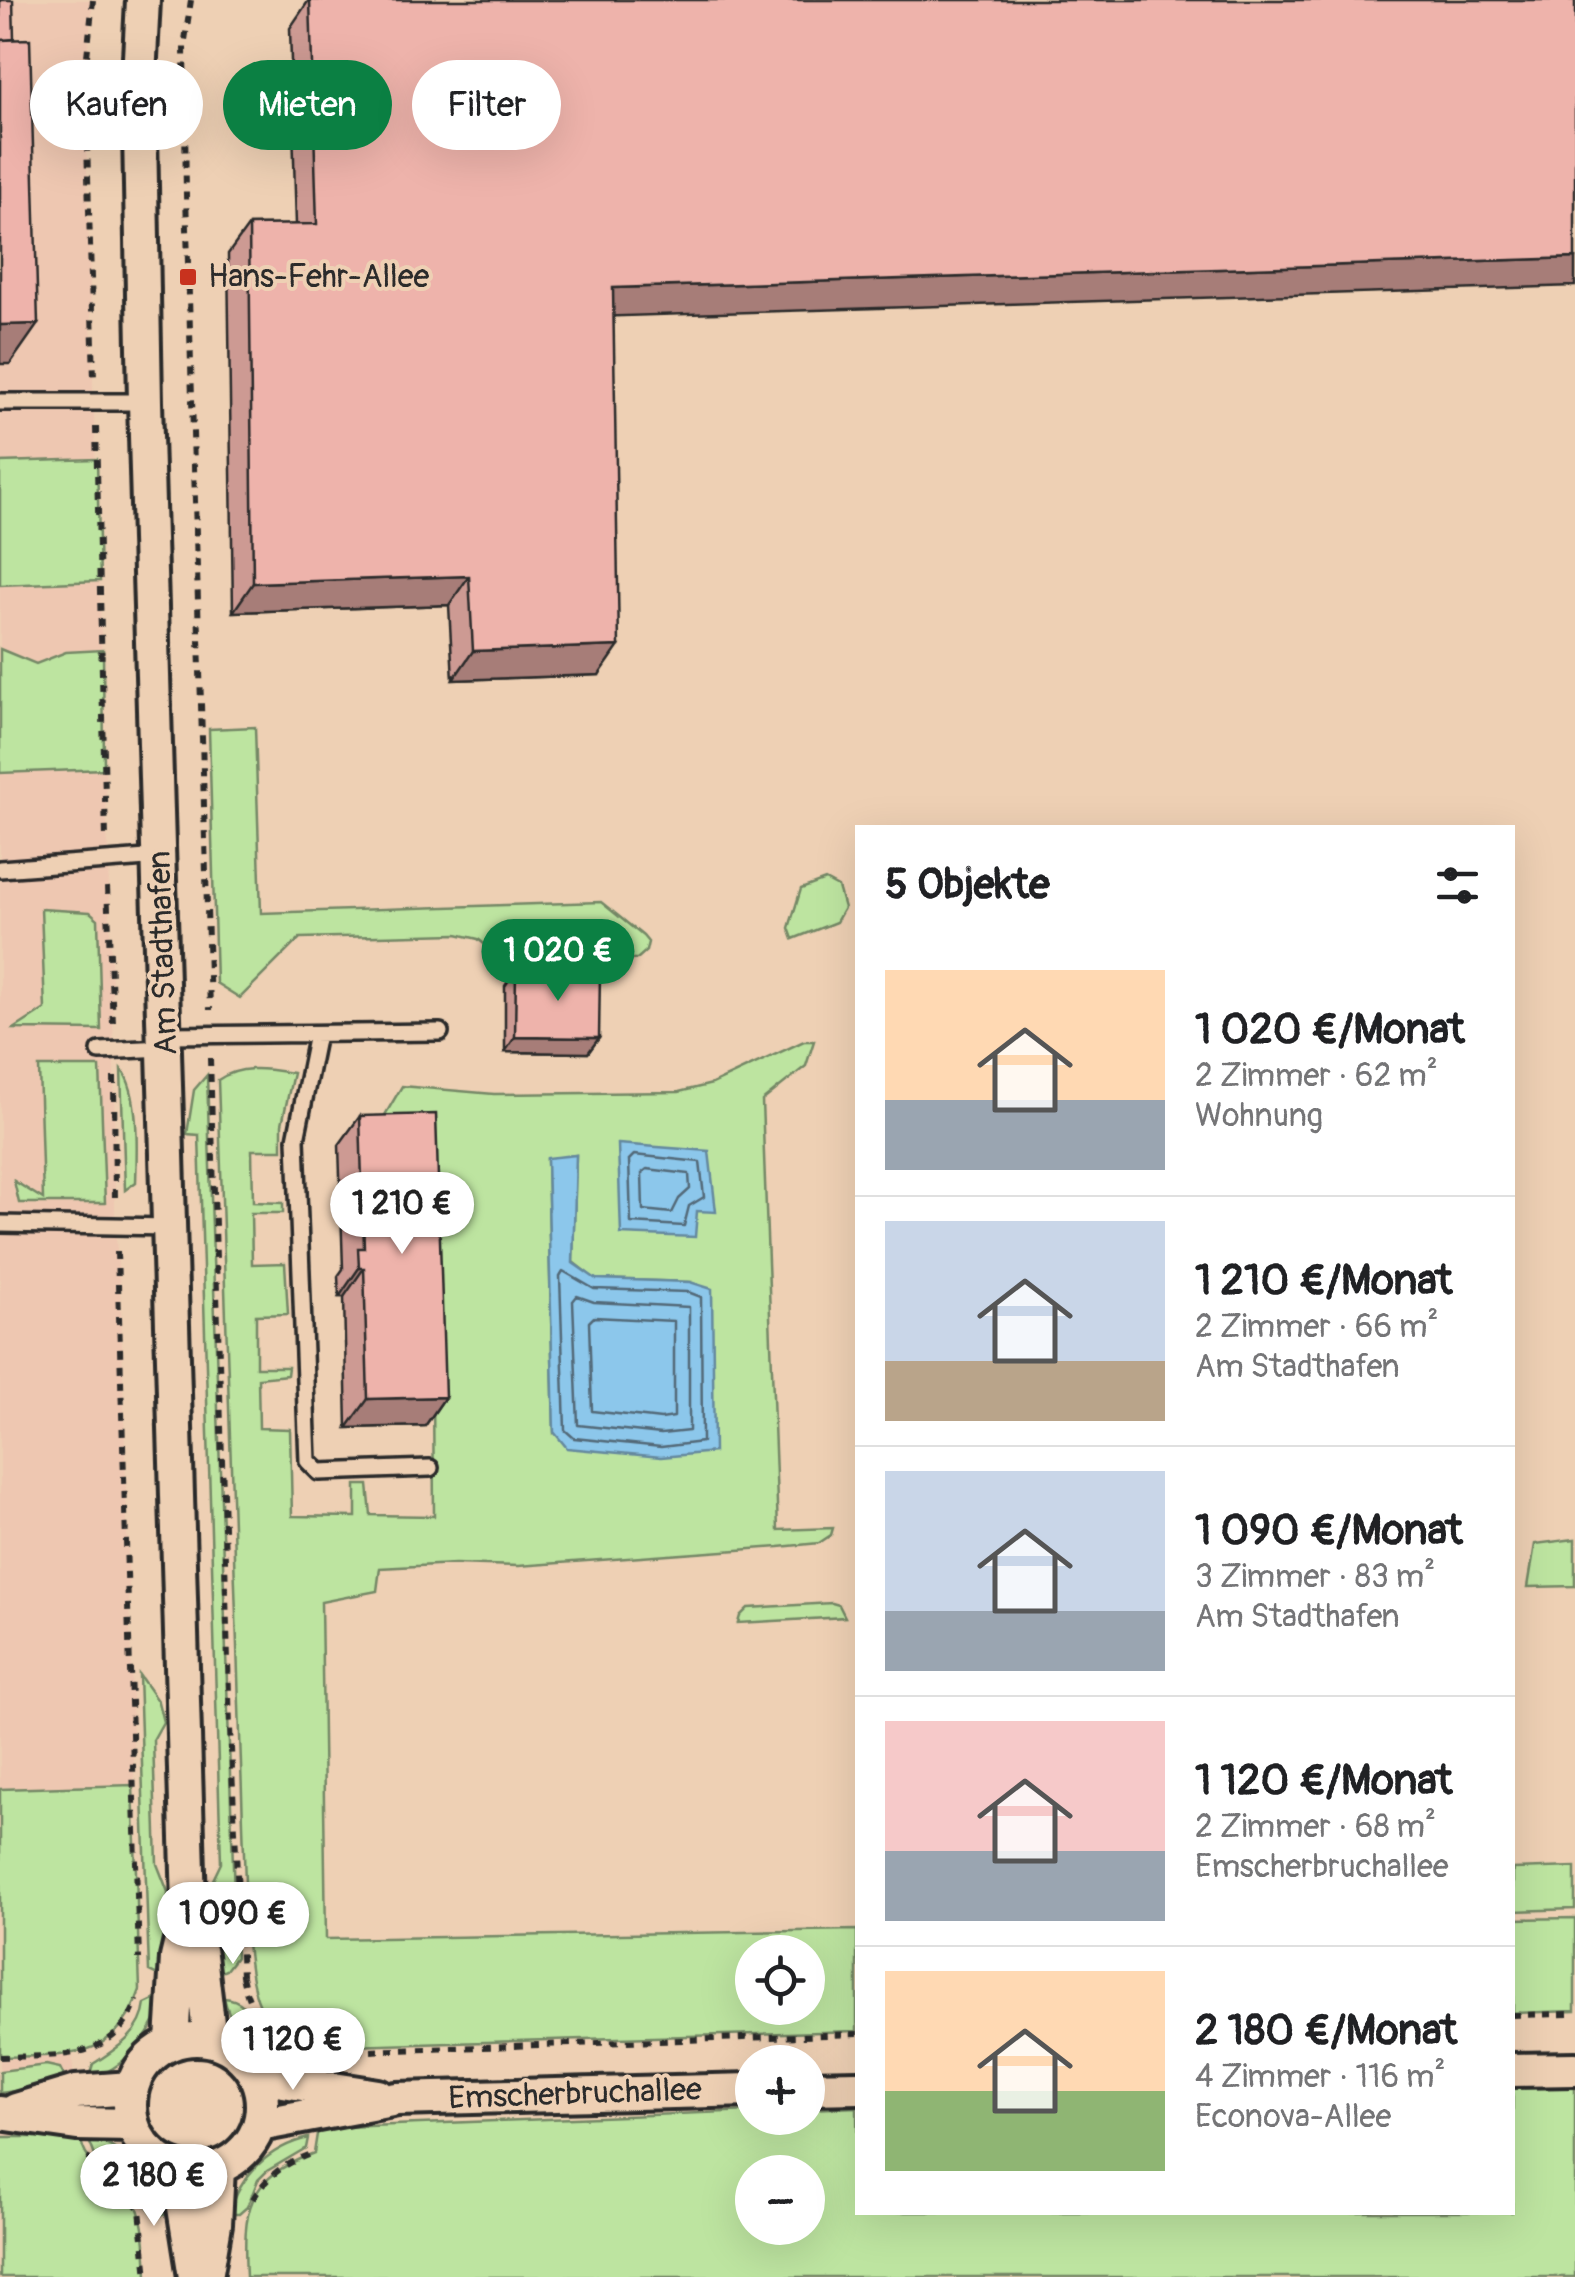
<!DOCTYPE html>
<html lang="de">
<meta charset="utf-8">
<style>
body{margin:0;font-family:Pangolin,sans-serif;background:#f2f2f2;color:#202124;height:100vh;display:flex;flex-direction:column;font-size:38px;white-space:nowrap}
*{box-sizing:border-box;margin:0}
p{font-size:32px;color:#757577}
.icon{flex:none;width:55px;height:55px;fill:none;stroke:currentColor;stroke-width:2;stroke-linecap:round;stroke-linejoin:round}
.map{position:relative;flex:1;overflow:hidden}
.details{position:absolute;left:855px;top:825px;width:660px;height:1390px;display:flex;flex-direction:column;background:#fff;border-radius:0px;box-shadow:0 10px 40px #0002}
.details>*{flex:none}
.banner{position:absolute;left:30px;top:60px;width:675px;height:90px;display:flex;gap:20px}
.buttons{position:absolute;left:735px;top:1935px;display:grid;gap:20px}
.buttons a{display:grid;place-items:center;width:90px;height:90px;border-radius:50%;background:#fff;box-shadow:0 10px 40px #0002;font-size:50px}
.price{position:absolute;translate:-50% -85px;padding:0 22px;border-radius:35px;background:#fff;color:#222;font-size:32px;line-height:65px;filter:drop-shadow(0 2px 5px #0008)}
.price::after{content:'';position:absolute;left:50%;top:60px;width:30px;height:22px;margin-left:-15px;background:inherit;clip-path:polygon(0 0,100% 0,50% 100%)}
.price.selected{background:#0b8043;color:#fff}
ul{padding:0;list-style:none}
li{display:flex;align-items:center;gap:30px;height:250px;padding:0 30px}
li+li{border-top:2px solid #e0e0e0}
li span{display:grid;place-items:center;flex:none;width:280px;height:200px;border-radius:0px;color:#555}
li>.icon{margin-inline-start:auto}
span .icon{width:120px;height:120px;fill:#fffc;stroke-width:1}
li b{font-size:42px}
h2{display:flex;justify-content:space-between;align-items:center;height:120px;padding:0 30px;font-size:42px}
.chip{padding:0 35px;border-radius:45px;background:#fff;box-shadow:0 10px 40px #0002;font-size:35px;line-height:90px}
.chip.selected{background:#0b8043;color:#fff}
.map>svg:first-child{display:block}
.built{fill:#eec7b1}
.green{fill:#bde4a0;stroke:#748866;stroke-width:2.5;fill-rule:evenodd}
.water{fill:#8cc7eb;stroke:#65899e;stroke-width:2.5}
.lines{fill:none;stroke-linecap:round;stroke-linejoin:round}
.shore{stroke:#526978;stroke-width:2.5}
.service-casing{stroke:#2b2b2b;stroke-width:22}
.minor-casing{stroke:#2b2b2b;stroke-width:40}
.path{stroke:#2b2b2b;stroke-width:6;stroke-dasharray:8 8;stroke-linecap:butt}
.service{stroke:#eed0b4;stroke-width:15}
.minor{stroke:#eed0b4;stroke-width:32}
.wall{fill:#cd9a93;stroke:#2b2b2b;stroke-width:2.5}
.shaded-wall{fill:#a77d78;stroke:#2b2b2b;stroke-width:2.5}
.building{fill:#eeb3ab;stroke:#2b2b2b;stroke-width:2.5}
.poi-dot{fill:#c8321e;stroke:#eed0b4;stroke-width:4}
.labels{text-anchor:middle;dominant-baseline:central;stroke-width:8;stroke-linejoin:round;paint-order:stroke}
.poi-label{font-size:32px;fill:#2b2b2b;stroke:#eed0b4;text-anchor:start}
.street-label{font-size:32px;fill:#2b2b2b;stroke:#eed0b4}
</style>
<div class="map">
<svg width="1575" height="2277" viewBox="0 0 1575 2277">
<rect width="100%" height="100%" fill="#eed0b4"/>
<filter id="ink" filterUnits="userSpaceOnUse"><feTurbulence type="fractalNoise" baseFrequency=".01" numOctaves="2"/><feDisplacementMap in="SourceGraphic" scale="20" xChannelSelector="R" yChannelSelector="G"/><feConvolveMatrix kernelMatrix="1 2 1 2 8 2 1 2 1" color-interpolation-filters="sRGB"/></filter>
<g filter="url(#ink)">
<!-- built -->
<path class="built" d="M0 0H93L85 75 88 222 114 1050 115 1224 121 1305 140 1990 131 2016 117 2033 100 2046 72 2055 77 2124 84 2156 94 2165 113 2173 0 2277Z"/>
<!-- green -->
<path class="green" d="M97 459 100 581 0 585V462Z
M0 649 36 664 66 652 103 650 104 769 0 773Z
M255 727 261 913 601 902 643 936 648 942 646 951 637 959 509 958 499 956 478 939 457 934 300 938 240 998 216 983 209 729Z
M825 880 838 887 844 908 836 922 793 939 789 928 801 889Z
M41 909 90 912 98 919 101 1030 14 1029 45 1009Z
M804 1041H814L806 1066 762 1101 778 1530 833 1528 831 1535 819 1543 779 1547 518 1566 455 1564 380 1568 377 1591 321 1602 326 1939 857 1930V2031L348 2046C267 2047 254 2016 247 1943L218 1080C241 1064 267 1069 293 1073L282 1124V1150H252L253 1202 283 1203V1213H251L252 1264 285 1263 288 1314 256 1315V1367H288L287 1375 258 1378 259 1428 290 1429 292 1516 356 1517V1485H368L371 1515 434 1516 431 1133 375 1132 402 1086 494 1094 679 1092 712 1084ZM576 1155 573 1262 595 1279 690 1282 554 1432 547 1159ZM752 1952H808V2008H752Z
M39 1067H100L105 1203H19L14 1181 43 1199Z
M121 1069C140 1092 137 1153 136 1182L125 1190Z
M207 1075 236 1957 226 1970 218 1973 210 1886 221 1863 199 1135 187 1134 194 1090Z
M1575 1539V1586L1528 1587 1535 1544Z
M832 1603 839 1605 845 1617 738 1623 740 1616 748 1608Z
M139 1675 158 1702 163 1722 153 1740 157 1864 168 1892 164 1978 149 1971Z
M133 1785 140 1990C115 2063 66 2055 0 2057V1789Z
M1575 1867V1909L1513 1911V1869Z
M1575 1918V2011L1513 2013V1919Z
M160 1997C163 2027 118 2076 89 2077L93 2064C116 2049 142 2034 145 2004Z
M224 1998C255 2000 249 2031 273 2047 283 2054 294 2054 303 2061L307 2073C262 2064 236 2043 224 1998Z
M46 2065 60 2068 68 2084 0 2093V2071Z
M1575 2078V2277H246C243 2210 245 2179 314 2153L318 2128 752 2111V2118H808V2109L857 2107 858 2212H1512L1513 2081ZM752 2172H808V2228H752Z
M0 2137H80C87 2167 94 2158 114 2175 146 2201 145 2239 147 2277H0Z
M308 2138 306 2148 267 2171 258 2180 247 2207 239 2214H230C239 2175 270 2147 308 2138Z
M101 2142C134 2155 153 2184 166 2215H154L119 2170 97 2161 90 2143Z"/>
<!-- water -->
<path class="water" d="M618 1144 709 1151 716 1212 697 1211 695 1237 621 1234Z
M576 1155 573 1263 596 1279 690 1282 712 1289 714 1452 661 1457 567 1448 554 1432 547 1158Z"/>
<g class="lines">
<!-- shore -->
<path class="shore" d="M634 1155 700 1162 704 1197 689 1206 684 1226 631 1223 629 1160Z
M647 1169 689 1174 690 1189 679 1199 672 1213 643 1210 642 1173Z
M563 1271 594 1289 688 1292 701 1297 702 1442 661 1447 574 1438 565 1430 560 1276Z
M577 1296 594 1302 689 1307V1431L661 1434 578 1425 573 1301Z
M594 1317 674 1321V1417L661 1419 592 1411 589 1322Z"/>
<!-- service casing -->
<g class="service-casing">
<path id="service" d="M0 402H145
M0 869 160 857
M317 1034 296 1139 308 1461 319 1472 430 1468
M166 1035 440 1032
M100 1051 165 1048
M0 1224 170 1227"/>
</g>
<!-- minor casing -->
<g class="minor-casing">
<path id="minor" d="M143 0 139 77 145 402 189 1906 200 1955 210 2040
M130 2105a66 66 0 1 1 132 0a66 66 0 1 1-132 0Z
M172 2042 177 1958 187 1916
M1512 2070 1575 2069
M258 2077 378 2096
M808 2088 858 2087
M16 2110 76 2092 131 2088
M0 2113 77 2124 132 2125
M259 2125 397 2099 752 2090
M178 2169 195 2277
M206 2277 215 2224 218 2168"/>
</g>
<!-- path -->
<path class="path" d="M93 0 85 75 94 379
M191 0 184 47 186 195 210 1010
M96 427 106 839
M107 887 113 1024
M210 1058 230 1728 242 1976
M114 1077 115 1204
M117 1252 139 1959
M242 1976C249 2009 262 2029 294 2045
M1512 2015 1575 2014
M339 2052 858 2034
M0 2057C55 2055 115 2063 137 2000
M87 2158 113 2173 140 2210 147 2277
M253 2199C268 2174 286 2163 313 2153"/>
<!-- service -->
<use href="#service" class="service"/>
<!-- minor -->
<use href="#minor" class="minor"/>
</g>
<!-- wall -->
<path class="wall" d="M309 0 613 316 599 675 453 680 449 605 233 612 228 254 249 225H296L290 28Z
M516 970 599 1038 588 1053 505 1052V986Z
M360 1116 445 1397 425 1426 347 1428 344 1297H339L338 1276 343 1269 339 1145Z"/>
<!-- shaded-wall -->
<path class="shaded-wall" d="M1575 258V286L593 317 613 288Z
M38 324 10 364H0V325Z
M469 576 449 605 233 612 253 583Z
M619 646 599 675 453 680 473 651Z
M515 1037 599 1038 588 1053 505 1052Z
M359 1268H364L344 1297H339Z
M445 1397 425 1426 347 1428 368 1399Z"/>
<!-- building -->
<path class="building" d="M0 0H13L14 39 0 40Z
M310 0H1575V258L613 288 619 646 473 651 469 576 253 583 249 225 317 224Z
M30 39 38 324 0 325V40Z
M516 970 600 971 599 1038 515 1037Z
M436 1114 445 1397 368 1399 364 1268H359L358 1248H364L360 1116Z"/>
</g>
<!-- markers -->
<rect class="poi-dot" x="178" y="267" width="20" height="20" rx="5"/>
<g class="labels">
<!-- poi labels -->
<g class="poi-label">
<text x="208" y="277">Hans-Fehr-Allee</text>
</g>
<!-- street labels -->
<g class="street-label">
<text transform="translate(163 953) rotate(-92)">Am Stadthafen</text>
<text transform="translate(575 2094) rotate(-2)">Emscherbruchallee</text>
</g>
</g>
</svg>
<div class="buttons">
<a><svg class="icon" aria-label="locate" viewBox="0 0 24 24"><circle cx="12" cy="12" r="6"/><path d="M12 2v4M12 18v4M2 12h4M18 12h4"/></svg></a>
<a>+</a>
<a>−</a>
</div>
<b class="price selected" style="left:558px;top:1004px">1 020 €</b>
<b class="price" style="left:402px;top:1257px">1 210 €</b>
<b class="price" style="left:233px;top:1967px">1 090 €</b>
<b class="price" style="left:293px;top:2093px">1 120 €</b>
<b class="price" style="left:154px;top:2229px">2 180 €</b>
<div class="banner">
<a class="chip">Kaufen</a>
<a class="chip selected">Mieten</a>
<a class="chip">Filter</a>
</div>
<section class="details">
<h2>5 Objekte<svg class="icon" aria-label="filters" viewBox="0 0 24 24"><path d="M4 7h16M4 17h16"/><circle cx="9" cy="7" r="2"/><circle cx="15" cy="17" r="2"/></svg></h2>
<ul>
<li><span style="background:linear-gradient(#ffd9b3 65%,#9aa5b1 0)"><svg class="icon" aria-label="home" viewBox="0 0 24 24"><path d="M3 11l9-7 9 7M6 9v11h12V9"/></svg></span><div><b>1 020 €/Monat</b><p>2 Zimmer · 62 m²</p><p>Wohnung</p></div></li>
<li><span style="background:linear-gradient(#c9d6e8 70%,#b9a48a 0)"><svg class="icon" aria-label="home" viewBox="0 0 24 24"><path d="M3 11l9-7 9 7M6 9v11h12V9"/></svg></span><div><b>1 210 €/Monat</b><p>2 Zimmer · 66 m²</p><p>Am Stadthafen</p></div></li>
<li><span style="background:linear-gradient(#c9d6e8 70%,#9aa5b1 0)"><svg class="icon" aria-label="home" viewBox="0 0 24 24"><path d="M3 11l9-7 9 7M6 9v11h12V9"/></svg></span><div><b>1 090 €/Monat</b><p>3 Zimmer · 83 m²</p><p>Am Stadthafen</p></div></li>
<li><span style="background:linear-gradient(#f6c9c9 65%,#9aa5b1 0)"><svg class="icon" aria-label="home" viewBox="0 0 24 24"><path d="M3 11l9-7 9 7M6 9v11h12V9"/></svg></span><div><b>1 120 €/Monat</b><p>2 Zimmer · 68 m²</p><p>Emscherbruchallee</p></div></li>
<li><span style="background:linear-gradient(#ffd9b3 60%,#8fb573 0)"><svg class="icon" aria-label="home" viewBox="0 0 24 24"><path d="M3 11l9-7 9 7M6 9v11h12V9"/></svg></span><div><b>2 180 €/Monat</b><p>4 Zimmer · 116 m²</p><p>Econova-Allee</p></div></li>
</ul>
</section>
</div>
